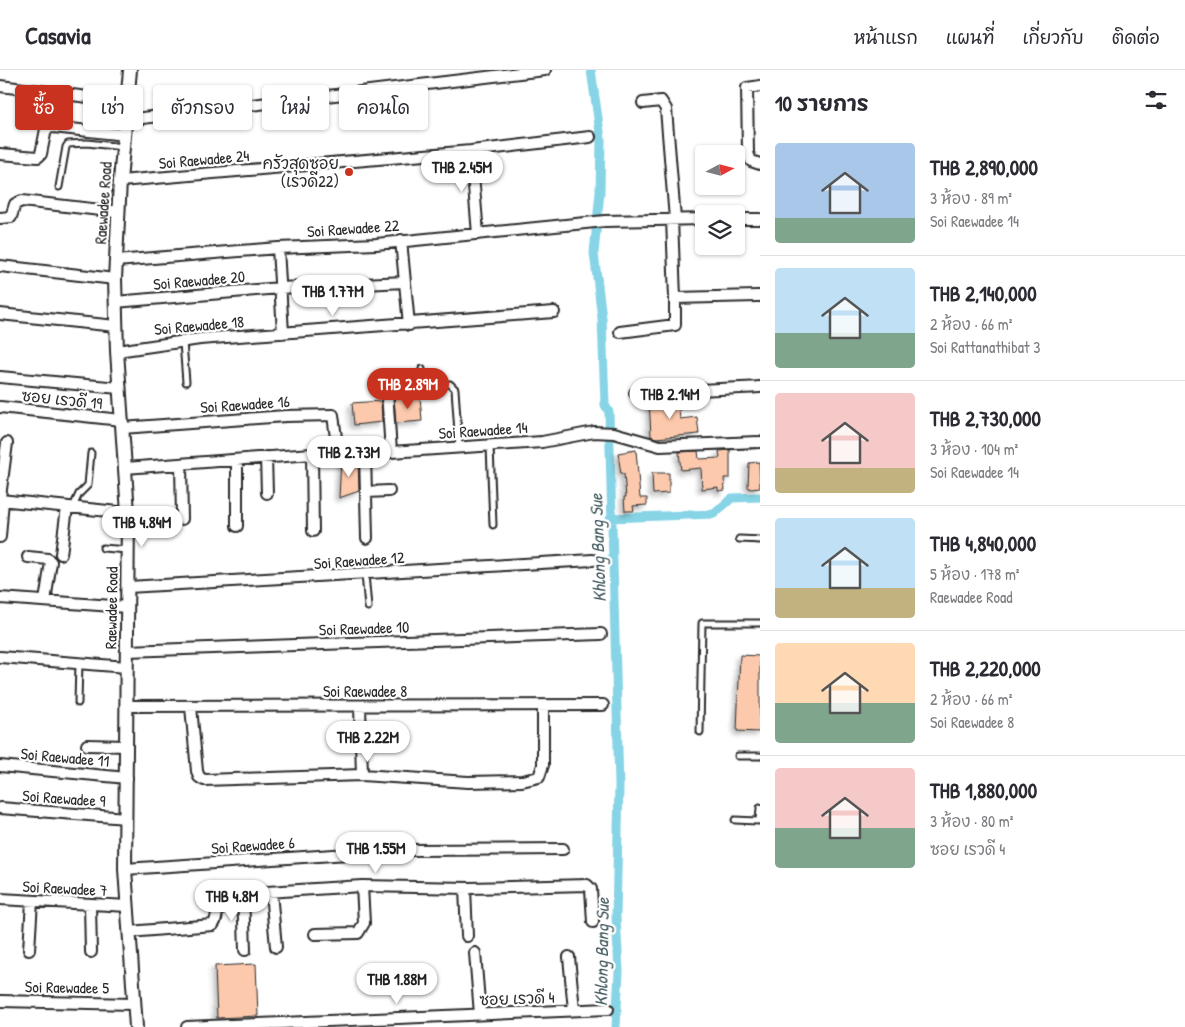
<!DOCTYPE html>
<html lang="th">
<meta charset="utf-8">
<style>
body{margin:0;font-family:"Patrick Hand","Playpen Sans Thai",sans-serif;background:#f7f7f7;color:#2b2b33;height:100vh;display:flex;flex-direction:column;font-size:19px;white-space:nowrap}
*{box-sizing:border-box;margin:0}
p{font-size:16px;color:#7c7c81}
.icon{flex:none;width:28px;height:28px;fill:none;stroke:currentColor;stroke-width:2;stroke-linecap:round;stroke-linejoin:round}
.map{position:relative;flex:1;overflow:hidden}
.sheet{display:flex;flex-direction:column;background:#fff;width:425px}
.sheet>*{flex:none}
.hud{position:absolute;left:15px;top:15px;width:475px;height:45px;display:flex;gap:10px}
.needle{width:32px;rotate:83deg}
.controls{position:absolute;left:695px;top:75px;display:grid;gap:10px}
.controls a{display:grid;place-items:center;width:50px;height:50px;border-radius:5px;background:#fff;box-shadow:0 1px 4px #0004;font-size:25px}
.price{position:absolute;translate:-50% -42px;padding:0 11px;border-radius:18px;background:#fff;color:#222;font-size:16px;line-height:32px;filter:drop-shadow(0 1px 2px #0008)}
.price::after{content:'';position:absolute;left:50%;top:30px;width:15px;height:11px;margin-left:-8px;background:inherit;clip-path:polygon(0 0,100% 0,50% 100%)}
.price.on{background:#c8321e;color:#fff}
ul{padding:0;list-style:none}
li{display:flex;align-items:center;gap:15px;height:125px;padding:0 15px}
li+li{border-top:1px solid #e1e1e2}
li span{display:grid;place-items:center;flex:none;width:140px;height:100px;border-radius:5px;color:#555}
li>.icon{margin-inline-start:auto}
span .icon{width:60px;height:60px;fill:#fffc;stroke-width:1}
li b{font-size:21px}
h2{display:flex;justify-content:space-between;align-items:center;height:60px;padding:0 15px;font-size:21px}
.pill{padding:0 18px;border-radius:5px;background:#fff;box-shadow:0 1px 4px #0004;font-size:18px;line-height:45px}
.pill.on{background:#c8321e;color:#fff}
header{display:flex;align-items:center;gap:30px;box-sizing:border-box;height:70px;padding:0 25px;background:#fff;border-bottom:1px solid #e1e1e2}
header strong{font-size:24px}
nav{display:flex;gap:28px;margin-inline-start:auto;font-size:18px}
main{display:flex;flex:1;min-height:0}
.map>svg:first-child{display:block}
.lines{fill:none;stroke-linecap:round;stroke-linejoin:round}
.canal{stroke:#87d4e6;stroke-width:9}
.building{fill:#fcc9ac;stroke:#2b2b2b;filter:url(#shadow)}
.service-casing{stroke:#2b2b2b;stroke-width:9}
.minor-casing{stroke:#2b2b2b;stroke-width:14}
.tertiary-casing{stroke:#2b2b2b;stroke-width:16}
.service{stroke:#fff;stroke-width:5}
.minor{stroke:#fff;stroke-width:10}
.tertiary{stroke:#fff;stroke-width:12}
.poi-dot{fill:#c8321e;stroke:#fff;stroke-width:2}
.labels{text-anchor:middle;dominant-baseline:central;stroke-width:4.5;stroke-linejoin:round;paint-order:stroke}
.street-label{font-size:16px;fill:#2b2b2b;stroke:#fff}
.poi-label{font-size:16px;fill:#2b2b2b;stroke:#fff;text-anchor:end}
.water-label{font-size:18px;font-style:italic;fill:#475e63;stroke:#fff}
</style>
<header>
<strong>Casavia</strong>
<nav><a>หน้าแรก</a><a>แผนที่</a><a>เกี่ยวกับ</a><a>ติดต่อ</a></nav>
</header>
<main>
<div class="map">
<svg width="760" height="957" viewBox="0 0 760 957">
<defs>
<filter id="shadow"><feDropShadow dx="-3.5" dy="3.5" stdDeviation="2.5" flood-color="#0004"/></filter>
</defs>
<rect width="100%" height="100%" fill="#fff"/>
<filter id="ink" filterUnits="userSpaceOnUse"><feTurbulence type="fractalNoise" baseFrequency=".02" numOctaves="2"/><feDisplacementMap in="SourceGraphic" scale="10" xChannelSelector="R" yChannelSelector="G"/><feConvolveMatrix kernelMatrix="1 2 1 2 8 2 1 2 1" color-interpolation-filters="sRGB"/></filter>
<g filter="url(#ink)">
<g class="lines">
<!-- canal -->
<path class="canal" d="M591 0 601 69 600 122 594 183 602 248 605 335 609 342 619 716 616 847 619 901 616 957
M610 448 714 444 732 428 760 427"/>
</g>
<!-- building -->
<path class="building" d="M420 326 422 351 396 353 394 328Z
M678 328 680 349 697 347 699 364 656 368 651 366 649 329Z
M381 331 382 352 354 355 352 333Z
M636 380 640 428H647V435L633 436 634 441H625L624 427H626L624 404H621L618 383Z
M730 380V408H724L725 420 718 421V417L702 419 701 398 681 400 679 382 698 381 699 389 720 388 719 381Z
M341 390H358L359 421 339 428Z
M759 392 760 418 751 419 748 417 749 393Z
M652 403H669V423L653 424Z
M740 585 760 586V662L737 661Z
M256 894 258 946 217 948 215 896Z"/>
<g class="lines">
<!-- service casing -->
<g class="service-casing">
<path id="service" d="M59 117 66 77 68 74 87 73 123 77
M183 272 186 312
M422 299 424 314 431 316 450 314 455 319 459 377
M490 376 493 455
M73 437 79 424 88 415 91 383
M739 469 760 470
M103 478 128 480
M365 504 368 537
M78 633 79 593
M700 662 702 553H760
M738 686H760
M735 750 759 751 760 738"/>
</g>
<!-- minor casing -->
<g class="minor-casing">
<path id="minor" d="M0 16 128 32
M760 16 747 18 748 83 751 91 760 94
M643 33 661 31 666 39 675 149
M126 50 545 0
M471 81 478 164
M0 84 38 87 41 84 46 59 53 57 125 65
M120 111 471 81 590 67
M0 148 11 147 15 134 22 131 118 142
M672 149 675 228 760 226
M736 149H760
M401 170 409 255
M278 178 283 263
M116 191 278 178 376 174 605 151 704 149
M0 196 115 209
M115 232 280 218 405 212
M0 244 116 256
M620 262 675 255V228
M117 281 200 269 554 242
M0 307 119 318
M387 321 391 382
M635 323 760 317
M0 337 121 350
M122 358 286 346 333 345 338 383
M365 382 367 468
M312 384 313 461
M266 387 267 423
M237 390V456
M181 394 182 449
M125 398 312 384 391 382 542 372 594 362 614 363 660 376 760 372
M367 422 389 421
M0 427 7 373
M0 430 128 443
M0 467 3 430
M61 484 67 437
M28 487 48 489 51 492 45 531
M128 517 593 490
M0 528 127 537
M127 581 601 564
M0 587 127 597
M127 636 603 635
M360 636 362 705
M191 637 197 701 199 707 204 710 362 705 468 712 522 711 539 707 543 695V636
M87 675 127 676
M0 696 127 708
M0 738 126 748
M125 799 409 780 563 779
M465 818 467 866
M271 822 276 877
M243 823 245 880
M0 829 128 836
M90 834 91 882
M129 862 213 855C220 847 214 834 221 825L362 816 469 818 587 815 591 819 593 852
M315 864 358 863 364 853 362 816
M29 880 32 831
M475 883 480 944
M569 887 574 940
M0 931 134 934
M187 957 608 939"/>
</g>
<!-- tertiary casing -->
<g class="tertiary-casing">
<path id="tertiary" d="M130 0 120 111 115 209 117 281 128 443 125 799 136 957"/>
</g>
<!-- service -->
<use href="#service" class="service"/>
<!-- minor -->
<use href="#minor" class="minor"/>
<!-- tertiary -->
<use href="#tertiary" class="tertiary"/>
</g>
</g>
<!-- markers -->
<circle class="poi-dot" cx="349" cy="102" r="5"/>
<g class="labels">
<!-- street labels -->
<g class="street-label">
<text transform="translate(204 89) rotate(-5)">Soi Raewadee 24</text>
<text transform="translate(103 133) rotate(-86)">Raewadee Road</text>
<text transform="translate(353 158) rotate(-4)">Soi Raewadee 22</text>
<text transform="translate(199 210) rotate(-5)">Soi Raewadee 20</text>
<text transform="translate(199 255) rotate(-5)">Soi Raewadee 18</text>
<text transform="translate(62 329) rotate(6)">ซอย เรวดี 19</text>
<text transform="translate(245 334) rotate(-4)">Soi Raewadee 16</text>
<text transform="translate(483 360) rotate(-4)">Soi Raewadee 14</text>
<text transform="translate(359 490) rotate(-4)">Soi Raewadee 12</text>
<text transform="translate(111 538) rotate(-89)">Raewadee Road</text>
<text transform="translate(364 558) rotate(-2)">Soi Raewadee 10</text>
<text x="365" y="621">Soi Raewadee 8</text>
<text transform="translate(65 687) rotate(5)">Soi Raewadee 11</text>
<text transform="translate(64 728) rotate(4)">Soi Raewadee 9</text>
<text transform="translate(253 775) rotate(-4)">Soi Raewadee 6</text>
<text transform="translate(65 818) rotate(3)">Soi Raewadee 7</text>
<text transform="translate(67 917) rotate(1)">Soi Raewadee 5</text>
<text transform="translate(517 928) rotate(-2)">ซอย เรวดี 4</text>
</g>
<!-- poi labels -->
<g class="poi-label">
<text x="339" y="93">ครัวสุดซอย<tspan x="339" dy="18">(เรวดี22)</tspan></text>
</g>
<!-- water labels -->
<g class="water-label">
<text transform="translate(597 478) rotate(-92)">Khlong Bang Sue</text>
<text transform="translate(601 882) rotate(-89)">Khlong Bang Sue</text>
</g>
</g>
</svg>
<div class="controls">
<a><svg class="needle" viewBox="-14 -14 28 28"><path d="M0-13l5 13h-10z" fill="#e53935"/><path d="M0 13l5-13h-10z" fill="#7c7c81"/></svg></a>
<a><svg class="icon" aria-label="layers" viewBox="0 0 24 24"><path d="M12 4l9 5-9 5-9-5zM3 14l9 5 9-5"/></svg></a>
</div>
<b class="price" style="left:462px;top:123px">THB 2.45M</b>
<b class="price" style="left:333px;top:247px">THB 1.77M</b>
<b class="price on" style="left:408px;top:340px">THB 2.89M</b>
<b class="price" style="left:670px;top:350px">THB 2.14M</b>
<b class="price" style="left:349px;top:408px">THB 2.73M</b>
<b class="price" style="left:142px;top:478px">THB 4.84M</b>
<b class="price" style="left:368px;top:693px">THB 2.22M</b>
<b class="price" style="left:376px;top:804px">THB 1.55M</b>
<b class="price" style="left:232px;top:852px">THB 4.8M</b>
<b class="price" style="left:397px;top:935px">THB 1.88M</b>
<div class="hud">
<a class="pill on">ซื้อ</a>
<a class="pill">เช่า</a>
<a class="pill">ตัวกรอง</a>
<a class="pill">ใหม่</a>
<a class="pill">คอนโด</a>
</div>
</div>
<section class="sheet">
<h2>10 รายการ<svg class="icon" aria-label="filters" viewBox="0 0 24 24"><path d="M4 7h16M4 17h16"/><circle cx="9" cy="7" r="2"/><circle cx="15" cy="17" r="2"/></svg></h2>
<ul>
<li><span style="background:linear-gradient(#a9c7e8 75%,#7fa58c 0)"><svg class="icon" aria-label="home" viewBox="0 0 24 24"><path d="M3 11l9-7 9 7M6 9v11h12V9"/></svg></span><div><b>THB 2,890,000</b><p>3 ห้อง · 89 m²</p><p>Soi Raewadee 14</p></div></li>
<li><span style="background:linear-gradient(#bfe0f5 65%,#7fa58c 0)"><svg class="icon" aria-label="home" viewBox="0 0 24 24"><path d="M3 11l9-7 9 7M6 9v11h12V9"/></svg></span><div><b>THB 2,140,000</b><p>2 ห้อง · 66 m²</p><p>Soi Rattanathibat 3</p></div></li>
<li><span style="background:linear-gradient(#f6c9c9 75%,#c2b280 0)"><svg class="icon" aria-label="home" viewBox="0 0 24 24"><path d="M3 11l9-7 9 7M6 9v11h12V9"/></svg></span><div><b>THB 2,730,000</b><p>3 ห้อง · 104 m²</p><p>Soi Raewadee 14</p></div></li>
<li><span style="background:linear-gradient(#bfe0f5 70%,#c2b280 0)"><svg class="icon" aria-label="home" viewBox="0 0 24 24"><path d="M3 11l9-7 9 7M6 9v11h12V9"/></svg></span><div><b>THB 4,840,000</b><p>5 ห้อง · 178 m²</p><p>Raewadee Road</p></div></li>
<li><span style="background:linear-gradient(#ffd9b3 60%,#7fa58c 0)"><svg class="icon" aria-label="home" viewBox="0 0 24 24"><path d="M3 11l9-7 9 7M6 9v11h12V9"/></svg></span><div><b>THB 2,220,000</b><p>2 ห้อง · 66 m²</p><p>Soi Raewadee 8</p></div></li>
<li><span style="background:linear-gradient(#f6c9c9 60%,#7fa58c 0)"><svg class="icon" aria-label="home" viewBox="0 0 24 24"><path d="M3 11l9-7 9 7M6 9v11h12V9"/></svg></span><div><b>THB 1,880,000</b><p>3 ห้อง · 80 m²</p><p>ซอย เรวดี 4</p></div></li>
</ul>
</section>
</main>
